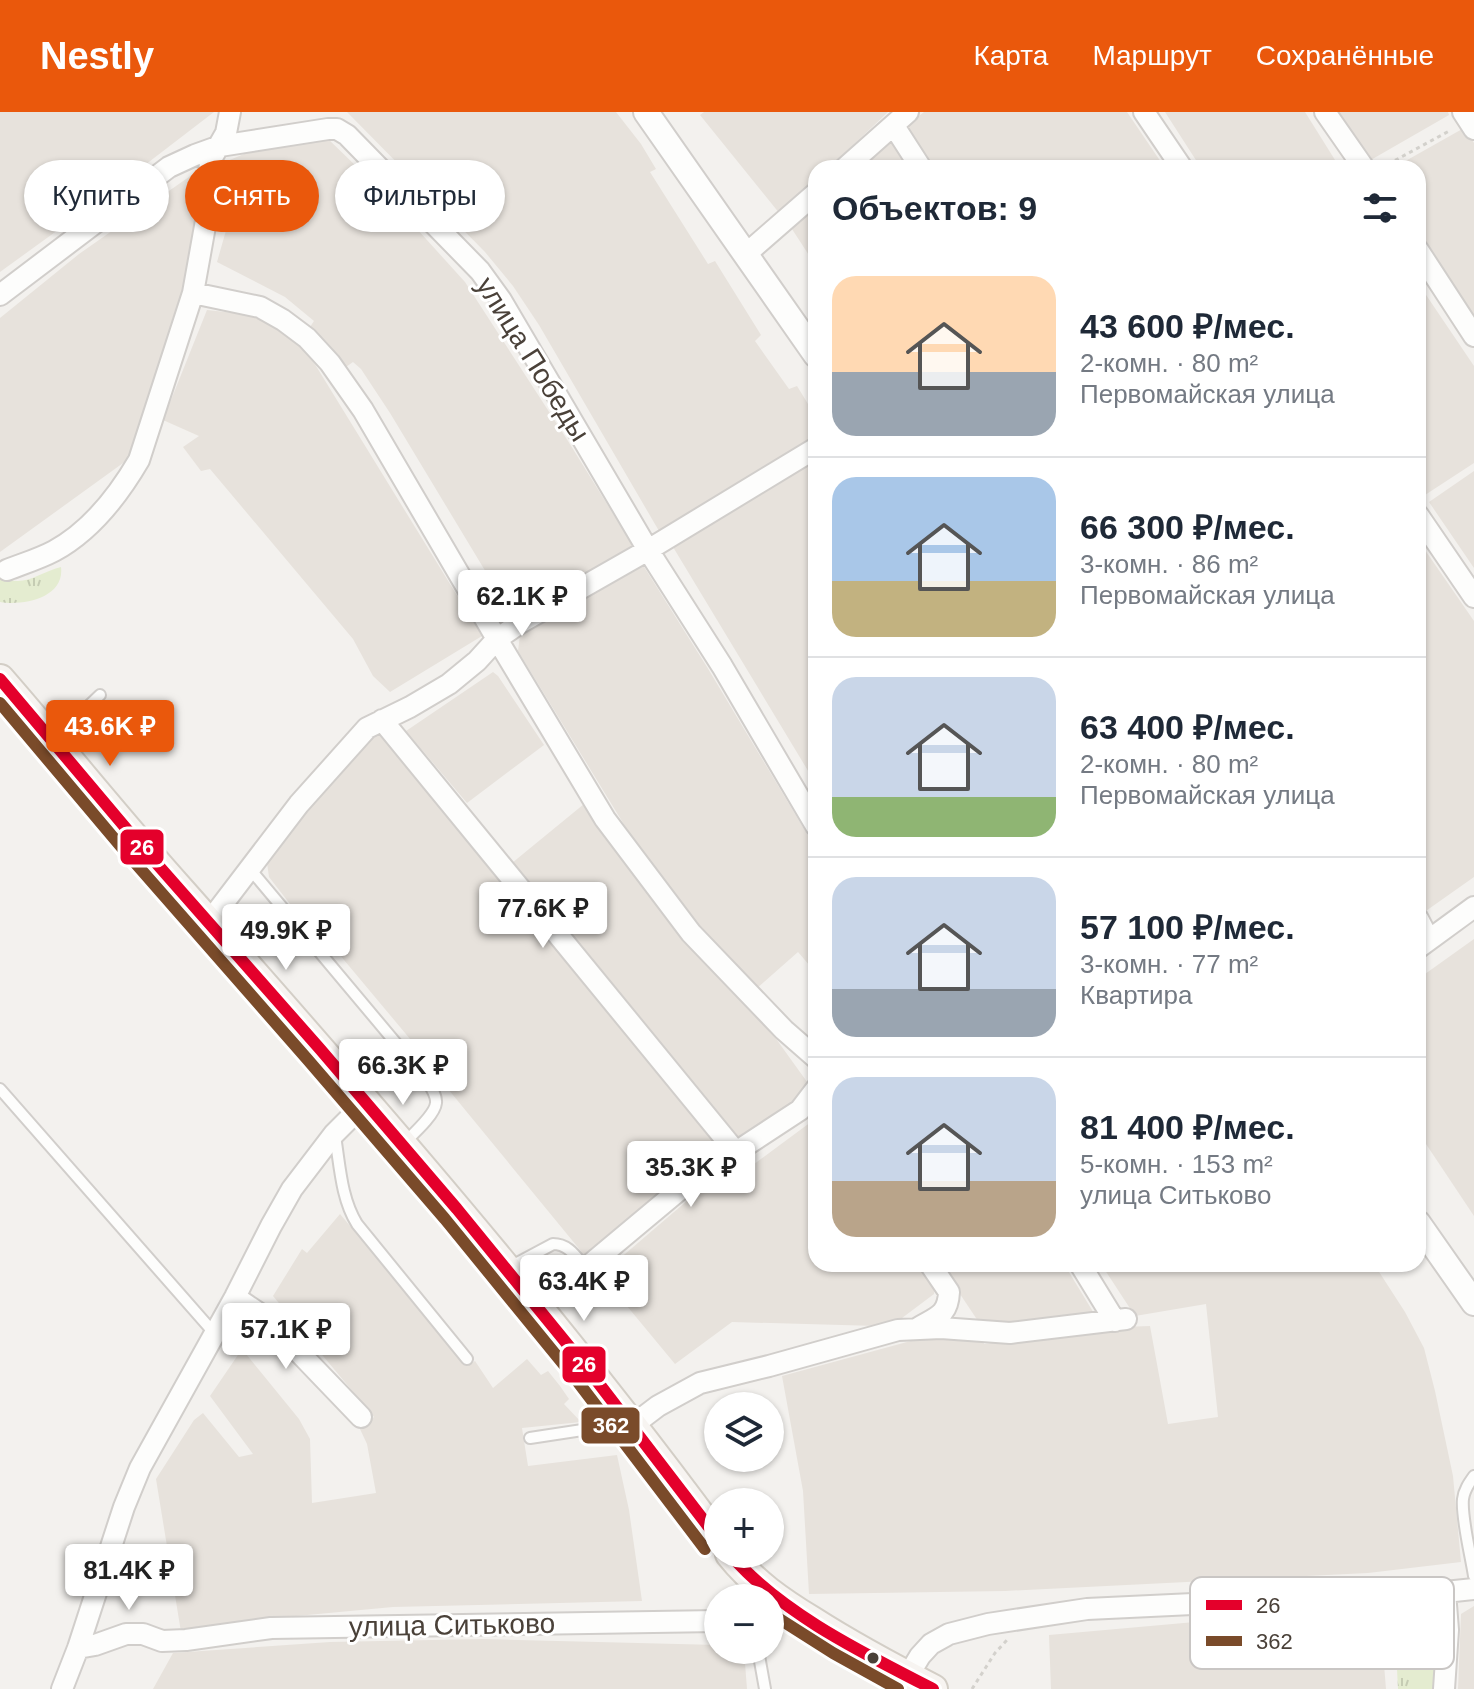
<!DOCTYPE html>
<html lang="ru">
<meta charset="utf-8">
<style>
body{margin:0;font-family:Arial,sans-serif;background:#f2f2f3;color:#1f2937;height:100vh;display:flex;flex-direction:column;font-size:30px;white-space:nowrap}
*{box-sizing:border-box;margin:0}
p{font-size:26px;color:#747a83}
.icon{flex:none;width:44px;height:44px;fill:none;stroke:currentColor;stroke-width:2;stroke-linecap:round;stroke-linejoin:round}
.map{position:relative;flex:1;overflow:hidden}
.drawer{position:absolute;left:808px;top:48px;width:618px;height:1112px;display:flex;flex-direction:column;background:#fff;border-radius:24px;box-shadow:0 2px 6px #0004}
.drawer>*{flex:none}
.banner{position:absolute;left:24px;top:48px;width:664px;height:72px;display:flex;gap:16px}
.fabs{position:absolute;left:704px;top:1280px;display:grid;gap:16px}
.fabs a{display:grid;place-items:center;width:80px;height:80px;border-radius:50%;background:#fff;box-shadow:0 2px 6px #0004;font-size:40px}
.price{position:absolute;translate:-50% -68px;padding:0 18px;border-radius:8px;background:#fff;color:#222;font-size:26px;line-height:52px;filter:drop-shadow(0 2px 4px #0008)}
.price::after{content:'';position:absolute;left:50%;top:48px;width:24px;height:18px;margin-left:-12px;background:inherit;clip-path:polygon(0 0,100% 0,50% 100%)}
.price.on{background:#ea580c;color:#fff}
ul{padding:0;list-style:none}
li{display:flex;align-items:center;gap:24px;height:200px;padding:0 24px}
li+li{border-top:2px solid #e0e1e3}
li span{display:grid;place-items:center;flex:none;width:224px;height:160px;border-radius:24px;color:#555}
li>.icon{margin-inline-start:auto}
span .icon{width:96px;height:96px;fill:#fffc;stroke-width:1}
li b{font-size:34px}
h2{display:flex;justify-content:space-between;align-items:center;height:96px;padding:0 24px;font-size:34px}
.tag{padding:0 28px;border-radius:36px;background:#fff;box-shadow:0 2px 6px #0004;font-size:28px;line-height:72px}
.tag.on{background:#ea580c;color:#fff}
header{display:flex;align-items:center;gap:48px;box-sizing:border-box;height:112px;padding:0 40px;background:#ea580c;color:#fff}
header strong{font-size:38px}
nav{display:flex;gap:44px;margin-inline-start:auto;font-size:28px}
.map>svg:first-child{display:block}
.residential{fill:#e7e2dc}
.grass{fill:url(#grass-tufts)}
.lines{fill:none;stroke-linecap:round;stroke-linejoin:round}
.service-casing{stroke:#d1cecb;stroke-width:14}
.minor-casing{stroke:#d1cecb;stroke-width:24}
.tertiary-casing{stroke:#d1cecb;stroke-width:28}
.secondary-casing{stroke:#d3cec6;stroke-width:32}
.path{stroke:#d3d1cc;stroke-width:3;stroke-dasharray:4 4;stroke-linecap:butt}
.service{stroke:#fdfdfc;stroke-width:10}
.minor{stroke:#fdfdfc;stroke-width:20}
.tertiary{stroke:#fdfdfc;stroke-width:24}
.secondary{stroke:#f7f4f1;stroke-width:28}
.bus-1-casing{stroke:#fff;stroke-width:18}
.bus-2-casing{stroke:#fff;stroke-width:18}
.bus-1{stroke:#e4002b;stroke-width:12}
.bus-2{stroke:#7a4b2a;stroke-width:12}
.bus-dot{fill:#4a4139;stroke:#fff;stroke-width:3}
.labels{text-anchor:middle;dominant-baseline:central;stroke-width:6;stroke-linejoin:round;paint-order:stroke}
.street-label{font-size:28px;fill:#4a4139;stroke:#fff}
.key{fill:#fff;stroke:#c9c6c4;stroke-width:2}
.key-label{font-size:22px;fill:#4a4139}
.line-badge{stroke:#fff;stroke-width:3}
.badge-label{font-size:22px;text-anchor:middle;font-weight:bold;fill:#fff}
</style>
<header>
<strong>Nestly</strong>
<nav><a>Карта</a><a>Маршрут</a><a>Сохранённые</a></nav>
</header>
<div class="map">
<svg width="1474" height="1577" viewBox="0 0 1474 1577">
<defs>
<pattern id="grass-tufts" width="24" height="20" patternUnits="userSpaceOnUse" patternTransform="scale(2)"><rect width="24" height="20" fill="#e4ecd0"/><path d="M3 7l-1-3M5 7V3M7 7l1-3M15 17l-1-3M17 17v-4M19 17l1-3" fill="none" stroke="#c5ccb3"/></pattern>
</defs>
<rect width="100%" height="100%" fill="#f3f1ee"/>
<!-- residential -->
<path class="residential" d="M0 0H214L98 89 0 160Z
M347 0H616L641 32 656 57 650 60 708 152 715 149 761 223 755 229 789 277 797 274 816 305V327L659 419 539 213 513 174 485 140Z
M704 0H888L829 56H816V68L780 102 700 3Z
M924 0H1127L1165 56H934L904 16Z
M1165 0H1305L1340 56H1201Z
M1335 0H1448L1449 3 1369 49Z
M1464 16 1474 31V207L1418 122V56H1393Z
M326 25 388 85 465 170 568 329 633 434 513 505 390 301 361 257 353 250 346 255 310 215 314 209 285 185 217 150 235 87 215 80 220 52 244 42Z
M885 32H894L910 56H858Z
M196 60 201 109 187 165 173 205 130 346 0 440V206L79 142Z
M816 92V154L790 114Z
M1418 171 1474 254V351L1425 383 1418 372Z
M207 198 252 203 299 230 316 254 482 524 390 580 373 564 353 527 210 357 201 359 183 335 199 324 163 308Z
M816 348V672L673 435Z
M1474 359V456L1429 390Z
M1418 428 1474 509V765L1423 801 1418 794Z
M641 450 707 555 816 737V861L798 840 756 877 689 804 639 737 518 539 520 523Z
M493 560 498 564 544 633 467 691 406 619Z
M379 617 719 1033 585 1144 448 977 446 970 334 836 337 832 320 813 311 819 269 765 267 751 314 690Z
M584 692 640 766 721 857 774 924 810 974 802 987 738 1031 568 818 512 751Z
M1474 827V1104L1418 1020V867Z
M815 1007 816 1009V1152H920L935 1173 934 1182 902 1206 877 1214 732 1210 675 1252 612 1176 604 1160 737 1046 741 1045 750 1055Z
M340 1102 468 1254 475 1249 493 1276 527 1247 541 1263 548 1259 560 1274 569 1287 564 1292 581 1310 522 1316 528 1354 617 1343 629 1398 642 1489 393 1495 275 1506 181 1520 156 1367 194 1308 203 1301 239 1345 253 1342 210 1284 242 1237 299 1307 310 1327 312 1391 376 1381 367 1332 360 1317 374 1305 273 1184 302 1137 307 1141Z
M940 1152H1064L1095 1203 1021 1214 978 1209Z
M1101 1152H1374L1405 1200 1424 1236 1435 1279 1453 1364 1461 1450 1368 1461 1005 1479 809 1482 803 1379 782 1264 918 1227 919 1221 982 1225 984 1232 1122 1215 1150 1214 1168 1312 1218 1305 1206 1192 1135 1204Z
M1331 1494 1333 1521 1381 1516 1386 1577H1051L1049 1523 1195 1510Z
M1474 1494V1577H1458L1461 1502Z
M483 1527 718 1533V1538H744L747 1577H153L173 1541 330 1530Z"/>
<!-- grass -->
<path class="grass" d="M61 455C65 486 23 494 0 490V464C23 477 38 461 61 455Z
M1432 1515 1435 1577H1398L1395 1517Z"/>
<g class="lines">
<!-- service casing -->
<g class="service-casing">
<path id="service" d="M55 626 100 583
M250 757 426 967C430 974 437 983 436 991 435 1003 412 1023 403 1032
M0 977 215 1222
M335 1024C340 1054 341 1086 357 1112L467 1247
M508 1156 553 1132C569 1132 576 1145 586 1156
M530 1326 589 1317 604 1310 619 1300
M1474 1364C1469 1371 1464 1378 1463 1387 1461 1405 1471 1444 1474 1464
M758 1538 765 1577"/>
</g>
<!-- minor casing -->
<g class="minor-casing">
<path id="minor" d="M1144 0 1182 56
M1325 0 1364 56
M1463 0 1474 17
M894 14 921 56
M845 56 908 0
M1418 138 1474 224
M746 142 816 81
M193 181 260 195 283 208 307 226 330 251 363 298 497 527 605 707 691 821 784 918 816 946
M0 183 169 55 195 43 220 34 328 17H337L347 23 480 159 501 188 648 438 722 554 816 714
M1418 403 1474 485
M7 458C22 452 39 447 54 439 91 419 118 384 139 348L193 181 207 103 210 49 226 21 230 0
M382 608 736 1040
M1418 807 1429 828
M209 810 299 692 367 616 410 595 449 572 477 549 497 527 520 511 648 438 816 336
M1418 836 1474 795
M1080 1152 1115 1209
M235 1185 266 1206 361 1305
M538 1196 684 1074 800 998 816 977
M918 1216C936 1205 948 1204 949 1180L930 1152
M633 1313 658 1294 700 1271 769 1254 898 1218 941 1216 1010 1221 1126 1207
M78 1536 95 1533 126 1522H143L162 1529 186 1528 271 1516 718 1509
M908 1564 920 1544 931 1532 949 1522 988 1512 1087 1497 1445 1480 1474 1477
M62 1577 78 1536 124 1395 140 1356 235 1185 271 1114 292 1077 334 1022 365 991
M1444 1577 1448 1518 1445 1480"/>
</g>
<!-- tertiary casing -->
<g class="tertiary-casing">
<path id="tertiary" d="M646 0 816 243
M1418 1111 1474 1191"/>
</g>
<!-- secondary casing -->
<g class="secondary-casing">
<path id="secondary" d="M0 567C61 637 119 710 181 779 367 989 552 1201 718 1427
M730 1442C753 1471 781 1490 812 1509 851 1534 892 1556 933 1577"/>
</g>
<!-- path -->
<path class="path" d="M1381 56 1451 18
M1412 1500 1413 1516
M972 1577 995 1541 1007 1528"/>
<!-- service -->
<use href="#service" class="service"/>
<!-- minor -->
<use href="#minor" class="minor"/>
<!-- tertiary -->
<use href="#tertiary" class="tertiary"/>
<!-- secondary -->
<use href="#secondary" class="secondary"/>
<!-- bus-1 casing -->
<g class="bus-1-casing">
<path id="bus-1" d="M0 567 135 727 320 937 457 1097 590 1260 718 1427
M730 1442C780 1501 865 1542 933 1577"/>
</g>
<!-- bus-2 casing -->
<g class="bus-2-casing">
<path id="bus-2" d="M0 591 123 737 308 948 445 1107 578 1270 705 1437
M770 1501 833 1541 898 1577"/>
</g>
<!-- bus-1 -->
<use href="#bus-1" class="bus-1"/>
<!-- bus-2 -->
<use href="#bus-2" class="bus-2"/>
</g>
<!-- markers -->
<circle class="bus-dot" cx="873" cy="1546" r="7"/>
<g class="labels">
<!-- street labels -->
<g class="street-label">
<text transform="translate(533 247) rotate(58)">улица Победы</text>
<text transform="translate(452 1513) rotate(-1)">улица Ситьково</text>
</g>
</g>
<!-- legend -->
<rect x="1190" y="1465" width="264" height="92" rx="12" class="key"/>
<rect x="1206" y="1488" width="36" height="10" fill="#e4002b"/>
<rect x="1206" y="1524" width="36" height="10" fill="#7a4b2a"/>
<g class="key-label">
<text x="1256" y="1501">26</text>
<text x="1256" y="1537">362</text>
</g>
<g class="line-badge">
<rect x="119" y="716" width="46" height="38" rx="8" fill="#e4002b"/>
<rect x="561" y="1233" width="46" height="39" rx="8" fill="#e4002b"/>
<rect x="580" y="1294" width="61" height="39" rx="8" fill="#7a4b2a"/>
</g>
<g class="badge-label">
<text x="142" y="743">26</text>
<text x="584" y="1260">26</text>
<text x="611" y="1321">362</text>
</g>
</svg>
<div class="fabs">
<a><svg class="icon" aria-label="layers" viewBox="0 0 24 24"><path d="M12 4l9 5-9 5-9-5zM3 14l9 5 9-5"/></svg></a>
<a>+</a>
<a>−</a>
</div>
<b class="price" style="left:522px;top:526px">62.1K ₽</b>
<b class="price on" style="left:110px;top:656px">43.6K ₽</b>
<b class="price" style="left:543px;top:838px">77.6K ₽</b>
<b class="price" style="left:286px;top:860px">49.9K ₽</b>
<b class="price" style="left:403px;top:995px">66.3K ₽</b>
<b class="price" style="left:691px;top:1097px">35.3K ₽</b>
<b class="price" style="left:584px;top:1211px">63.4K ₽</b>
<b class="price" style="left:286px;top:1259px">57.1K ₽</b>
<b class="price" style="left:129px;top:1500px">81.4K ₽</b>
<div class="banner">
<a class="tag">Купить</a>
<a class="tag on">Снять</a>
<a class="tag">Фильтры</a>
</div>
<section class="drawer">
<h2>Объектов: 9<svg class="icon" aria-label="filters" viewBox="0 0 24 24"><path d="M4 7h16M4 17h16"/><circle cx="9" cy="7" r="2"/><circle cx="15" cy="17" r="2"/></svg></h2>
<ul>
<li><span style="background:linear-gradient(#ffd9b3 60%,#9aa5b1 0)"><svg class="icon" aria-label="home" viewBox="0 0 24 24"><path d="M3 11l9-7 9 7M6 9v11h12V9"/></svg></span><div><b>43 600 ₽/мес.</b><p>2-комн. · 80 m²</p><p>Первомайская улица</p></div></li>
<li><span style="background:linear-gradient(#a9c7e8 65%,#c2b280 0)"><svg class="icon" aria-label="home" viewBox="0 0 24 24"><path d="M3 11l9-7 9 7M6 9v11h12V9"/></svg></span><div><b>66 300 ₽/мес.</b><p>3-комн. · 86 m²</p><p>Первомайская улица</p></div></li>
<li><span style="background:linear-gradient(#c9d6e8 75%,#8fb573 0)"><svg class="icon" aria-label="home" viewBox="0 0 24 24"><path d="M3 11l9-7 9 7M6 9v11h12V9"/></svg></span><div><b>63 400 ₽/мес.</b><p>2-комн. · 80 m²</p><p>Первомайская улица</p></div></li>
<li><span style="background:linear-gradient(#c9d6e8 70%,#9aa5b1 0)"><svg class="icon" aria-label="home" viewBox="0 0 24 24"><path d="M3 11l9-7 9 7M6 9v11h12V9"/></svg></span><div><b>57 100 ₽/мес.</b><p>3-комн. · 77 m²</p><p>Квартира</p></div></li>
<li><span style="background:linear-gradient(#c9d6e8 65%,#b9a48a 0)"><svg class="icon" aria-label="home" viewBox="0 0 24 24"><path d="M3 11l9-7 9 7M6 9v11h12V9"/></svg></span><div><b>81 400 ₽/мес.</b><p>5-комн. · 153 m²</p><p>улица Ситьково</p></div></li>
</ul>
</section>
</div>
